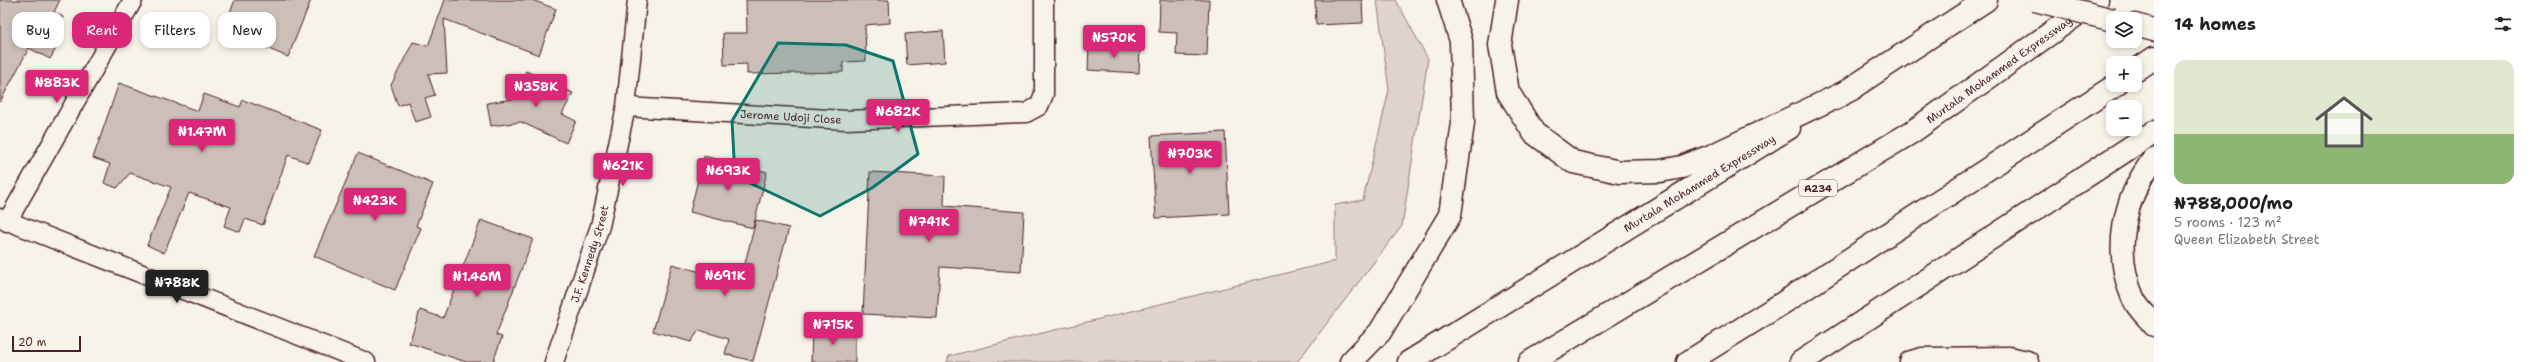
<!DOCTYPE html>
<meta charset="utf-8">
<style>
body{margin:0;font-family:"Shantell Sans",sans-serif;background:#f2f2f2;color:#202124;height:100vh;display:flex;flex-direction:column;font-size:15px;white-space:nowrap}
*{box-sizing:border-box;margin:0}
p{font-size:13px;color:#757577}
.icon{flex:none;width:22px;height:22px;fill:none;stroke:currentColor;stroke-width:2;stroke-linecap:round;stroke-linejoin:round}
.map{position:relative;flex:1;overflow:hidden}
.panel{display:flex;flex-direction:column;background:#fff;width:380px}
.panel>*{flex:none}
.guide{position:absolute;left:12px;top:12px;width:380px;height:36px;display:flex;gap:8px}
.controls{position:absolute;left:2106px;top:12px;display:grid;gap:8px}
.controls a{display:grid;place-items:center;width:36px;height:36px;border-radius:8px;background:#fff;box-shadow:0 2px 6px #0003;font-size:20px}
.scale{position:absolute;left:12px;bottom:10px;width:69px;box-sizing:border-box;padding-left:4px;border:2px solid #4a1f2b;border-top:0;font-size:11px;line-height:14px;white-space:nowrap;color:#4a1f2b;-webkit-text-stroke:3px #f7f3e8;paint-order:stroke}
.price{position:absolute;translate:-50% -34px;padding:0 9px;border-radius:4px;background:#db2777;color:#fff;font-size:13px;line-height:26px;filter:drop-shadow(0 1px 2px #0008)}
.price::after{content:'';position:absolute;left:50%;top:24px;width:12px;height:9px;margin-left:-6px;background:inherit;clip-path:polygon(0 0,100% 0,50% 100%)}
.price.on{background:#222;color:#fff}
ul{padding:0;list-style:none}
li{display:grid;align-content:center;gap:8px;height:212px;padding:0 20px}
li+li{border-top:1px solid #e0e0e0}
li span{display:grid;place-items:center;height:124px;border-radius:12px;color:#555}
li>.icon{margin-inline-start:auto}
span .icon{width:72px;height:72px;fill:#fffc;stroke-width:1}
li b{font-size:17px}
h2{display:flex;justify-content:space-between;align-items:center;height:48px;padding:0 20px;font-size:17px}
.tag{padding:0 14px;border-radius:12px;background:#fff;box-shadow:0 2px 6px #0003;font-size:14px;line-height:36px}
.tag.on{background:#db2777;color:#fff}
main{display:flex;flex:1;min-height:0}
.map>svg:first-child{display:block}
.green{fill:#ded4cc;stroke:#947a7c}
.building{fill:#ccbfb9;stroke:#4a1f2b}
.lines{fill:none;stroke-linecap:round;stroke-linejoin:round}
.minor-casing{stroke:#4a1f2b;stroke-width:21}
.trunk-casing{stroke:#4a1f2b;stroke-width:25}
.motorway-casing{stroke:#4a1f2b;stroke-width:25}
.minor{stroke:#f7f3e8;stroke-width:18}
.trunk{stroke:#f7f3e8;stroke-width:22}
.motorway{stroke:#f7f3e8;stroke-width:22}
.motorway-bridge-casing{stroke:#4a1f2b;stroke-width:25;stroke-linecap:butt}
.motorway-bridge{stroke:#f7f3e8;stroke-width:22}
.marked{fill:#0f766e;fill-opacity:0.2;stroke:#0f766e;stroke-width:3;stroke-linejoin:round}
.labels{text-anchor:middle;dominant-baseline:central;stroke-width:3;stroke-linejoin:round;paint-order:stroke}
.shield{fill:#f7f3e8;stroke:#7e5f64;stroke-width:1}
.shield-label{font-size:10px;font-weight:bold;fill:#4a1f2b}
.street-label{font-size:11px;fill:#4a1f2b;stroke:#f7f3e8}
</style>
<main>
<div class="map">
<svg width="2154" height="362" viewBox="0 0 2154 362">
<rect width="100%" height="100%" fill="#f7f3e8"/>
<filter id="ink" filterUnits="userSpaceOnUse"><feTurbulence type="fractalNoise" baseFrequency=".025" numOctaves="2"/><feDisplacementMap in="SourceGraphic" scale="8" xChannelSelector="R" yChannelSelector="G"/><feConvolveMatrix kernelMatrix="1 2 1 2 8 2 1 2 1" color-interpolation-filters="sRGB"/></filter>
<g filter="url(#ink)">
<!-- green -->
<path class="green" d="M1377 0H1396L1428 59 1402 226 1297 362H947L949 356 1335 261V205L1363 200 1389 90Z"/>
<!-- building -->
<path class="building" d="M0 0H60L54 12 63 17 56 30 64 34 50 59 29 48 0 102Z
M235 0H311L288 57 223 30Z
M445 0H532L556 9 539 55 444 19 447 73 428 74 435 95 425 98 431 117 415 122 408 102 398 106 391 85 413 42 428 46Z
M746 0H889L890 23 865 25 866 61 843 62V72L747 74V64L724 65 723 33H747Z
M1160 0H1209L1207 56 1176 55 1177 33 1159 32Z
M1315 0H1362L1363 23 1316 25Z
M943 31 945 62 907 65 905 34Z
M1089 45 1140 48 1139 73 1088 70Z
M526 71 573 93 562 114 576 121 566 143 521 122 491 126 487 103 513 99Z
M119 83 198 111 204 94 240 107 243 100 322 130 309 163 288 155 263 225 245 219 240 232 224 226 231 207 189 193 164 253 147 245 171 187 130 173 117 188 104 183 110 164 93 158Z
M1225 132 1229 214 1156 218 1151 136Z
M358 153 433 184 416 226 421 228 395 290 314 256Z
M704 156 767 172 753 228 690 212Z
M870 172 945 176 944 206 1024 212 1021 272 940 267 937 318 863 314Z
M481 220 533 239 496 335 502 337 493 362H466L409 343 420 310 443 318Z
M756 220 789 228 753 361 725 354 729 339 699 330 691 342 653 331 672 264 740 283Z
M812 329 855 330V362H811Z"/>
<g class="lines">
<!-- minor casing -->
<g class="minor-casing">
<g id="minor">
<path id="s1" d="M626 107 846 120 1026 113 1039 106 1044 94V0"/>
<path d="M0 218 366 362"/>
<path d="M7 222 133 0"/>
<path id="s2" d="M554 362 600 226 626 107 637 0"/>
</g>
</g>
<!-- trunk casing -->
<g class="trunk-casing">
<g id="trunk">
<path d="M1835 99 1986 0"/>
<path d="M1351 362 1380 332 1450 215 1463 123 1461 41 1448 0"/>
<path id="s3" d="M1409 362 1789 128"/>
<path d="M1801 362 2154 132"/>
<path d="M1911 362 1922 359 2009 358 2027 362"/>
</g>
</g>
<!-- motorway casing -->
<g class="motorway-casing">
<g id="motorway">
<path d="M1507 0 1500 45 1508 92 1534 133 1573 162 1620 172 1660 171 1682 167 1711 156 1852 89"/>
<path d="M2135 25 2154 30"/>
<path d="M2135 71 2154 58"/>
<path d="M2154 159C2123 198 2113 251 2133 298 2137 308 2148 317 2154 325"/>
<path id="s4" d="M1530 362 1912 132 2097 0"/>
<path d="M1688 362 1786 301 2116 85"/>
</g>
</g>
<!-- minor -->
<use href="#minor" class="minor"/>
<!-- trunk -->
<use href="#trunk" class="trunk"/>
<!-- motorway -->
<use href="#motorway" class="motorway"/>
<!-- motorway-bridge casing -->
<g class="motorway-bridge-casing">
<path id="motorway-bridge" d="M2035 0 2113 20"/>
</g>
<!-- motorway-bridge -->
<use href="#motorway-bridge" class="motorway-bridge"/>
</g>
</g>
<!-- marked area -->
<path class="marked" d="M778 43 846 45 893 61 918 154 872 188 820 216 735 176 732 121Z"/>
<g class="labels">
<!-- shield labels -->
<rect class="shield" x="1799" y="180" width="38" height="16" rx="3"/>
<g class="shield-label">
<text x="1818" y="188">A234</text>
</g>
<!-- street labels -->
<g class="street-label">
<text stroke="none"><textPath href="#s4" startOffset="553">Murtala Mohammed Expressway</textPath></text>
<text stroke="none"><textPath href="#s1" startOffset="165">Jerome Udoji Close</textPath></text>
<text stroke="none"><textPath href="#s3" startOffset="341">Murtala Mohammed Expressway</textPath></text>
<text stroke="none"><textPath href="#s2" startOffset="114">J.F. Kennedy Street</textPath></text>
</g>
</g>
</svg>
<div class="controls">
<a><svg class="icon" aria-label="layers" viewBox="0 0 24 24"><path d="M12 4l9 5-9 5-9-5zM3 14l9 5 9-5"/></svg></a>
<a>+</a>
<a>−</a>
</div>
<div class="scale">20 m</div>
<b class="price" style="left:1114px;top:59px">₦570K</b>
<b class="price" style="left:57px;top:104px">₦883K</b>
<b class="price" style="left:536px;top:108px">₦358K</b>
<b class="price" style="left:898px;top:133px">₦682K</b>
<b class="price" style="left:202px;top:153px">₦1.47M</b>
<b class="price" style="left:1190px;top:175px">₦703K</b>
<b class="price" style="left:623px;top:187px">₦621K</b>
<b class="price" style="left:728px;top:192px">₦693K</b>
<b class="price" style="left:375px;top:222px">₦423K</b>
<b class="price" style="left:929px;top:243px">₦741K</b>
<b class="price" style="left:725px;top:297px">₦691K</b>
<b class="price" style="left:477px;top:298px">₦1.46M</b>
<b class="price on" style="left:177px;top:304px">₦788K</b>
<b class="price" style="left:833px;top:346px">₦715K</b>
<div class="guide">
<a class="tag">Buy</a>
<a class="tag on">Rent</a>
<a class="tag">Filters</a>
<a class="tag">New</a>
</div>
</div>
<section class="panel">
<h2>14 homes<svg class="icon" aria-label="filters" viewBox="0 0 24 24"><path d="M4 7h16M4 17h16"/><circle cx="9" cy="7" r="2"/><circle cx="15" cy="17" r="2"/></svg></h2>
<ul>
<li><span style="background:linear-gradient(#dfe7d0 60%,#8fb573 0)"><svg class="icon" aria-label="home" viewBox="0 0 24 24"><path d="M3 11l9-7 9 7M6 9v11h12V9"/></svg></span><div><b>₦788,000/mo</b><p>5 rooms · 123 m²</p><p>Queen Elizabeth Street</p></div></li>
</ul>
</section>
</main>
